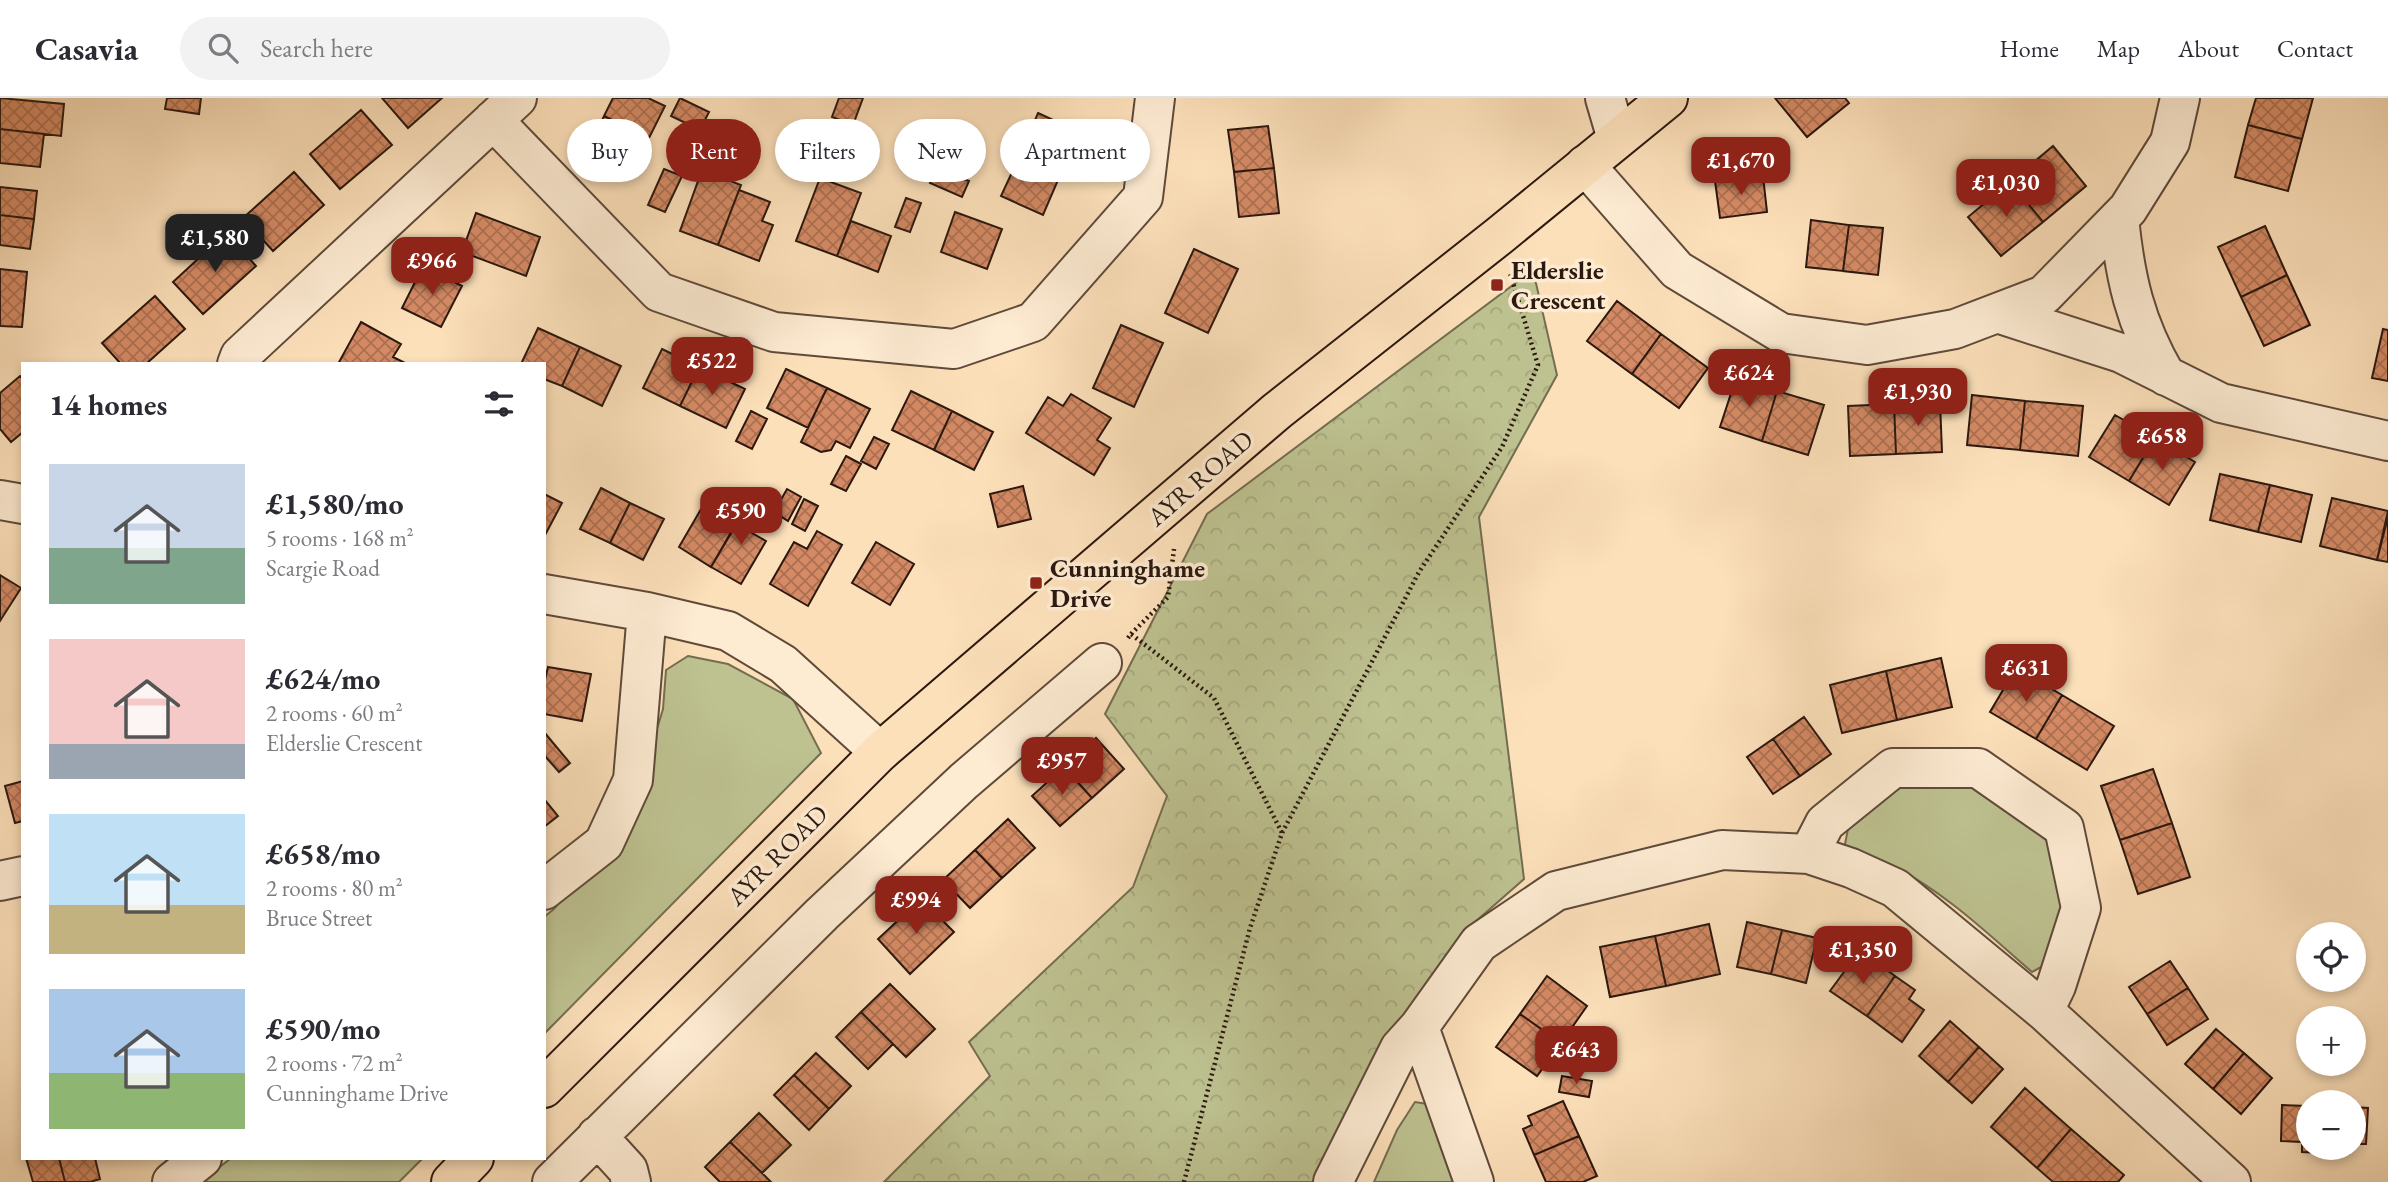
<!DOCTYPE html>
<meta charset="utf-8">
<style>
body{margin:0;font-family:"EB Garamond",serif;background:#f2f2f3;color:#2b2b33;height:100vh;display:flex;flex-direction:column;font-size:26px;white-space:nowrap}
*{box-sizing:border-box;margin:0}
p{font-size:23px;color:#7c7c81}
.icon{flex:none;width:38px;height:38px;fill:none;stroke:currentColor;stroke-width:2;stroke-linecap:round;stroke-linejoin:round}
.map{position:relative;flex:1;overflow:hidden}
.panel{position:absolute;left:21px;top:264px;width:525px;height:798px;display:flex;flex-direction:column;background:#fff;border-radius:0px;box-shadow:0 4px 10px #0003}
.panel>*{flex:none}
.banner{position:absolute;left:567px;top:21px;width:665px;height:63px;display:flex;gap:14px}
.controls{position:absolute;left:2296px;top:824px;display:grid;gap:14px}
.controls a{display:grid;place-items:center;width:70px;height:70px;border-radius:50%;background:#fff;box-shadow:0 4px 10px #0003;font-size:35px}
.price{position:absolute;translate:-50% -60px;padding:0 16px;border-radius:14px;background:#8f2418;color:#fff;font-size:23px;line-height:46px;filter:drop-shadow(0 2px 4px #0008)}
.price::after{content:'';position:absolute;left:50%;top:42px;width:21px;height:16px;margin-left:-10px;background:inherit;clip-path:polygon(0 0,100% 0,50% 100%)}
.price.on{background:#222;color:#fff}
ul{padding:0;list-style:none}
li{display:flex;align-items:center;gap:21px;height:175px;padding:0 28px}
li span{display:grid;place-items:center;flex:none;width:196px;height:140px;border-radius:0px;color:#555}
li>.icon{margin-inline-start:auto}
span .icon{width:84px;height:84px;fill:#fffc;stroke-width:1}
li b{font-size:30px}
h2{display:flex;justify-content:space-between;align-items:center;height:84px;padding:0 28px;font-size:30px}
.chip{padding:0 24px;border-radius:32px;background:#fff;box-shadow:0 4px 10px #0003;font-size:24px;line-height:63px}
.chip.on{background:#8f2418;color:#fff}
header{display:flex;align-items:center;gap:42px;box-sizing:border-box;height:98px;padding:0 35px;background:#fff;border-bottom:2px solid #e1e1e2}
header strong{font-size:33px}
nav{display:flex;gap:38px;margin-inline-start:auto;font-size:24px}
.search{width:490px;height:63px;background:#f2f2f3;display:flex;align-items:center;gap:18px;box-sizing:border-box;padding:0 24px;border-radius:38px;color:#7c7c81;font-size:26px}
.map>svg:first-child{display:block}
.grass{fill:#bec291;stroke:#746d50;stroke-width:2}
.forest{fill:url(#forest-crowns);stroke:#746d50;stroke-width:2}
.building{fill:url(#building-cross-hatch);stroke:#2b180f;stroke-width:2}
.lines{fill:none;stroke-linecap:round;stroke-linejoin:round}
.minor-casing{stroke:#5f4a3a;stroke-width:42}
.major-casing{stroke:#2b180f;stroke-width:42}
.path{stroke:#2b180f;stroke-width:4.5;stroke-dasharray:2 3.5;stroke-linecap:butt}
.minor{stroke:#fdebd2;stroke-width:38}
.major{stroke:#fce0ba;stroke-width:38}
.poi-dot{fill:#8f2418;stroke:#fdebd2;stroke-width:2.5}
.labels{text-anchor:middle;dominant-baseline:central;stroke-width:7;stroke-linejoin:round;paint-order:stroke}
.poi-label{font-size:26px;font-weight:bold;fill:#2b180f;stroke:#fdebd2;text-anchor:start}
.street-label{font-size:26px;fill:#2b180f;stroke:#fdebd2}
</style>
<header>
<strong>Casavia</strong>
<div class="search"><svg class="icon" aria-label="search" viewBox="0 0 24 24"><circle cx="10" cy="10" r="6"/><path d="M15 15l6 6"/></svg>Search here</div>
<nav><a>Home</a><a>Map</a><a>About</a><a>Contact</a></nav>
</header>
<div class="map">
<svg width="2388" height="1084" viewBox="0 0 2388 1084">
<defs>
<pattern id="forest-crowns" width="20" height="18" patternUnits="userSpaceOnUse" patternTransform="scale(1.75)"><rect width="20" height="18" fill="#bec291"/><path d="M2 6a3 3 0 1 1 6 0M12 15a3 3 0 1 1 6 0" fill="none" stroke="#a3a67c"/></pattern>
<pattern id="building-cross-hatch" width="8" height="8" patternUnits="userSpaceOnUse" patternTransform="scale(1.75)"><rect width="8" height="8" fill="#d48a64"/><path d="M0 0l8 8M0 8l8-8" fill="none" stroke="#ac7051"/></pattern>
</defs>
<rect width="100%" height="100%" fill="#fce0ba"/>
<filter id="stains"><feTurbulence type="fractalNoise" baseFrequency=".00286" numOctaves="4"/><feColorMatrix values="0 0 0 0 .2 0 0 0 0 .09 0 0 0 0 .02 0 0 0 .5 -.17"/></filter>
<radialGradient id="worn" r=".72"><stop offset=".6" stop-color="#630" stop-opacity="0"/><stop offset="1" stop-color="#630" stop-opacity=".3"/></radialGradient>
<!-- grass -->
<path class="grass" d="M688 558 728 566 793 601 821 655 544 936V819L554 811 630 720 663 611 666 572Z
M1920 684 1963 685 2017 712 2046 742 2054 755 2064 801 2052 863 2032 874C1988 836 1946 795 1893 768 1879 760 1863 756 1847 750L1845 746 1848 731 1893 690Z
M1415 1004 1427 1006 1464 1084H1374L1397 1032Z
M230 1061H422L399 1084H200Z"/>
<!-- forest -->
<path class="forest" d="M1533 172 1557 277 1479 419 1524 781 1466 832 1316 1084H884L990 978 969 944 1133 789 1167 698 1105 616 1207 416Z"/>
<!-- building -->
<path class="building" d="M0 0 64 6 61 38 0 31Z
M167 0H201L199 16 165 11Z
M382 0H442L408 30Z
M613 0H648L665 8 649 40 604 18Z
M680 0 709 14 700 32 671 18Z
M839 0H863L853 27 832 19Z
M1775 0H1845L1849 5 1807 39Z
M2256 0H2313L2302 41 2248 27Z
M361 12 392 47 340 91 310 56Z
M1038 15 1079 34 1061 75 1020 57Z
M604 18 649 40 635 70 589 49Z
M2248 27 2302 41 2288 93 2235 79Z
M1268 28 1274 70 1234 74 1228 32Z
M0 31 44 36 40 69 0 65Z
M1759 45 1763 78 1715 83 1712 51Z
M2053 48 2086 88 2043 124 2010 84Z
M1020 57 1061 75 1043 117 1001 98Z
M937 69 969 83 962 99 930 85Z
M1274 70 1279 115 1239 119 1234 74Z
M664 71 682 78 665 114 648 107Z
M702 72 741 87 718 147 680 133Z
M294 74 324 107 273 153 243 120Z
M1763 78 1767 114 1720 120 1715 83Z
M820 80 861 95 837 158 796 143Z
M2010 84 2043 124 2001 158 1968 119Z
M0 89 37 93 34 121 0 117Z
M739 92 770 104 762 123 773 127 759 163 718 147Z
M906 100 921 105 910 134 895 129Z
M955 114 1002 131 987 171 941 154Z
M476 115 540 139 526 178 462 154Z
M0 117 34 121 30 151 0 147Z
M1811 122 1849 127 1843 173 1806 169Z
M851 123 891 138 878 174 837 158Z
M1849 127 1883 130 1878 177 1843 173Z
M2265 128 2287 177 2241 199 2218 149Z
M226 135 256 168 203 216 173 184Z
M1194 151 1238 171 1208 235 1165 215Z
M423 168 462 188 441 229 402 210Z
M0 171 27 174 22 229 0 228Z
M2287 177 2310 227 2264 248 2241 199Z
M155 198 185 231 146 266H121L102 245Z
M1617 203 1661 236 1632 276 1587 243Z
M361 224 401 246 393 259 407 266H338Z
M1121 227 1163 245 1134 309 1093 290Z
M538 230 580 249 562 288 544 281V266H521Z
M2383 231 2388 232V283L2372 280Z
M1661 236 1708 270 1679 310 1632 276Z
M580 249 621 268 602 308 562 288Z
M662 251 699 269 680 308 643 290Z
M699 269 745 291 726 330 680 308Z
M786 271 827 290 808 330 767 310Z
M20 278 23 281V334L11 344 0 331V295Z
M1736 280 1777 293 1762 343 1720 329Z
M827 290 870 311 850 350 836 343 831 352 821 354 801 344Z
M911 293 952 313 934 352 892 332Z
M1777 293 1824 307 1808 357 1762 343Z
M1071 296 1111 320 1097 342 1110 350 1094 377 1026 335 1048 299 1063 308Z
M1972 297 2025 303 2020 352 1967 347Z
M2025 303 2083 308 2078 358 2020 352Z
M1940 304 1942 354 1896 356 1894 306Z
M1894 306 1896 356 1850 358 1848 308Z
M751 313 767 321 752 351 736 343Z
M952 313 993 334 974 372 934 352Z
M2115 317 2155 340 2129 383 2089 359Z
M874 339 889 346 876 371 861 363Z
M2155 340 2195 364 2169 407 2129 383Z
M846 358 861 366 846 393 831 386Z
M2220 376 2270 387 2258 434 2210 422Z
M2270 387 2312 397 2301 444 2258 434Z
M1023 388 1031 421 998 429 990 396Z
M601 390 630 405 610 445 580 431Z
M787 391 801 399 788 423 774 414Z
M544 396 562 405 544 439Z
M2332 400 2388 413 2377 462 2320 448Z
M804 401 818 408 805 433 792 426Z
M630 405 664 421 643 462 610 445Z
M748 405 764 414 752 435 766 443 741 486 711 469Z
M704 406 737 425 711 469 679 449Z
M2388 419V464L2377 462Z
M817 433 842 447 808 508 770 486 794 444 807 451Z
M876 444 914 466 890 507 852 485Z
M0 477 21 490 0 523Z
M1941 560 1952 609 1897 622 1886 573Z
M548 569 591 576 582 623 544 616V586Z
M2016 570 2062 597 2036 641 1990 614Z
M1886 573 1897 622 1842 635 1830 587Z
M2062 597 2114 628 2087 672 2036 641Z
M1804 619 1831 656 1800 678 1773 641Z
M544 634 570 665 559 674 544 657Z
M1096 640 1124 671 1092 700 1064 669Z
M1773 641 1800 678 1773 696 1747 659Z
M1064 669 1092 700 1060 728 1032 698Z
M2153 671 2172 725 2120 742 2101 688Z
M23 683V723L15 725 5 688Z
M544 701 558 718 544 729Z
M1008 721 1035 750 1002 780 975 752Z
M2172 725 2190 779 2138 796 2120 742Z
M975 752 1002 780 970 810 943 782Z
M921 801 954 834 910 876 878 841Z
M1747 824 1782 832 1771 876 1737 869Z
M1709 826 1720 876 1666 888 1655 838Z
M1782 832 1817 840 1806 885 1771 876Z
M1655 838 1666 888 1610 899 1600 849Z
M1852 863 1870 875 1877 865 1895 878 1867 918 1830 893Z
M2170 863 2188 890 2147 916 2129 889Z
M1547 878 1587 908 1561 945 1520 916Z
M1895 878 1915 892 1909 901 1924 912 1902 944 1867 918Z
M890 886 935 931 906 959 861 914Z
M2188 890 2208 921 2167 947 2147 916Z
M861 914 893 946 868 971 836 939Z
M1520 916 1561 945 1537 978 1496 949Z
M1950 923 1979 949 1948 984 1919 958Z
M2216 931 2244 955 2213 991 2185 966Z
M1979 949 2003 971 1972 1005 1948 984Z
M816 955 851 988 829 1011 794 977Z
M2244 955 2272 980 2241 1016 2213 991Z
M794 977 829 1011 809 1032 774 997Z
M1562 978 1592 983 1589 999 1559 994Z
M2025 990 2071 1031 2037 1070 1991 1029Z
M1563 1003 1579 1038 1534 1057 1523 1031 1532 1027 1528 1018Z
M2282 1007 2308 1008V1050H2321V1055L2302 1054V1044L2281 1043Z
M2354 1009 2368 1010 2366 1046H2354Z
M759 1015 791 1047 762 1075 730 1044Z
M2071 1031 2124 1077 2118 1084H2053L2037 1070Z
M1579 1038 1597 1078 1583 1084H1546L1534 1057Z
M730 1044 762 1075 771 1084H720L705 1069Z
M2321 1050H2348L2349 1056 2321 1055Z
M26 1060H59L65 1084H33Z
M59 1060H95L100 1081 90 1084H65Z"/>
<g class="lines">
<!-- minor casing -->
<g class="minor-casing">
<path id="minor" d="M1605 0 1617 41
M493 22 659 194 774 234 954 251 1033 224 1143 99 1155 0
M1585 67 1677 172 1781 235 1867 247 1955 231 2044 197 2128 111 2170 44 2180 0
M2119 120C2125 180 2135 225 2166 278
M1997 215 2121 255 2221 305 2388 343
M237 266 240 258 517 0
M0 402 23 406
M544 496 647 514 728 533 783 566 880 654
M1809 756 1825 725 1893 670H1978L2064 730 2081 810 2056 888 2044 913
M0 783 23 778
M544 792 604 745 633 682 647 514
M1419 929 1474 1084
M597 1038 628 1072 631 1084
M172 1084 202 1060
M552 1084 822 816 964 683 1102 565
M1333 1084 1400 950 1419 929 1479 845 1556 793 1722 752 1809 756 1851 770 1895 790 2044 913 2231 1084"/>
</g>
<!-- major casing -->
<g class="major-casing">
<path id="major" d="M544 990 880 654 1277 313 1499 138 1668 0
M451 1084 474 1060"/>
</g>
<!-- path -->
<path class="path" d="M1131 536 1168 499 1174 451
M1128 540 1131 536 1214 600 1282 735
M1184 1084 1250 830 1282 735 1419 474 1502 349 1538 267 1510 175"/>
<!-- minor -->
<use href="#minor" class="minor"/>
<!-- major -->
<use href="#major" class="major"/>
</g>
<!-- markers -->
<g class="poi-dot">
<rect x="1490" y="180" width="14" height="14" rx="3.5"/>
<rect x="1029" y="478" width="14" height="14" rx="3.5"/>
</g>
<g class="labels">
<!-- poi labels -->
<g class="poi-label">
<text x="1511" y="172">Elderslie<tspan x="1511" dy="30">Crescent</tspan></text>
<text x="1050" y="470">Cunninghame<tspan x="1050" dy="30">Drive</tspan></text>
</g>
<!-- street labels -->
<g class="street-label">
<text transform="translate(1200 380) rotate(-41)">AYR ROAD</text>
<text transform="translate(777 757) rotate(-45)">AYR ROAD</text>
</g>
</g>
<rect width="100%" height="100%" filter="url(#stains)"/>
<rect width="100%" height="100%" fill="url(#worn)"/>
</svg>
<div class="controls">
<a><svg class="icon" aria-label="locate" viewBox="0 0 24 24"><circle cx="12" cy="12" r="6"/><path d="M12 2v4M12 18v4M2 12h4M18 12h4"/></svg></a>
<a>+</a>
<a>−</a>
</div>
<b class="price" style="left:1741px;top:99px">£1,670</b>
<b class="price" style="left:2006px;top:121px">£1,030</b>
<b class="price on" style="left:215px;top:176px">£1,580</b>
<b class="price" style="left:432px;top:199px">£966</b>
<b class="price" style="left:712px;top:299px">£522</b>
<b class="price" style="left:1749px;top:311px">£624</b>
<b class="price" style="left:1918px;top:330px">£1,930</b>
<b class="price" style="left:2162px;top:374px">£658</b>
<b class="price" style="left:741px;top:449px">£590</b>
<b class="price" style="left:2026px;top:606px">£631</b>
<b class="price" style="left:1062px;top:699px">£957</b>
<b class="price" style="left:916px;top:838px">£994</b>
<b class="price" style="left:1863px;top:888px">£1,350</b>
<b class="price" style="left:1576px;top:988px">£643</b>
<div class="banner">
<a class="chip">Buy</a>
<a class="chip on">Rent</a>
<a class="chip">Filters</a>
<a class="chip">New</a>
<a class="chip">Apartment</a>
</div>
<section class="panel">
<h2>14 homes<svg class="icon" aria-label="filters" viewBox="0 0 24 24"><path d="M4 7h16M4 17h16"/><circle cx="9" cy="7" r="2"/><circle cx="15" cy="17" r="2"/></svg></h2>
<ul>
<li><span style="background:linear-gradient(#c9d6e8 60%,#7fa58c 0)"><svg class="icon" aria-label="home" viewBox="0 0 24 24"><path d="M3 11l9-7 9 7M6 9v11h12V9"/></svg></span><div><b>£1,580/mo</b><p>5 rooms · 168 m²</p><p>Scargie Road</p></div></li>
<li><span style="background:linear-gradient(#f6c9c9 75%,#9aa5b1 0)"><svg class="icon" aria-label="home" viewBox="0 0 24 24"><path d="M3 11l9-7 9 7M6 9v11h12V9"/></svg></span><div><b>£624/mo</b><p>2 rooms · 60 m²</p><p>Elderslie Crescent</p></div></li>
<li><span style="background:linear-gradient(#bfe0f5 65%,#c2b280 0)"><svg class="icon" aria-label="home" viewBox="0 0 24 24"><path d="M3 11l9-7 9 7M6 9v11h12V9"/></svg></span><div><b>£658/mo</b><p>2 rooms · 80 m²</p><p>Bruce Street</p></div></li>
<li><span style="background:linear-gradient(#a9c7e8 60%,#8fb573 0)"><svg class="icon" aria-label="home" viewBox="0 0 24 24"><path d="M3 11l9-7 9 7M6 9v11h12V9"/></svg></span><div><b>£590/mo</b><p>2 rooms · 72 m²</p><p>Cunninghame Drive</p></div></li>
</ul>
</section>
</div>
